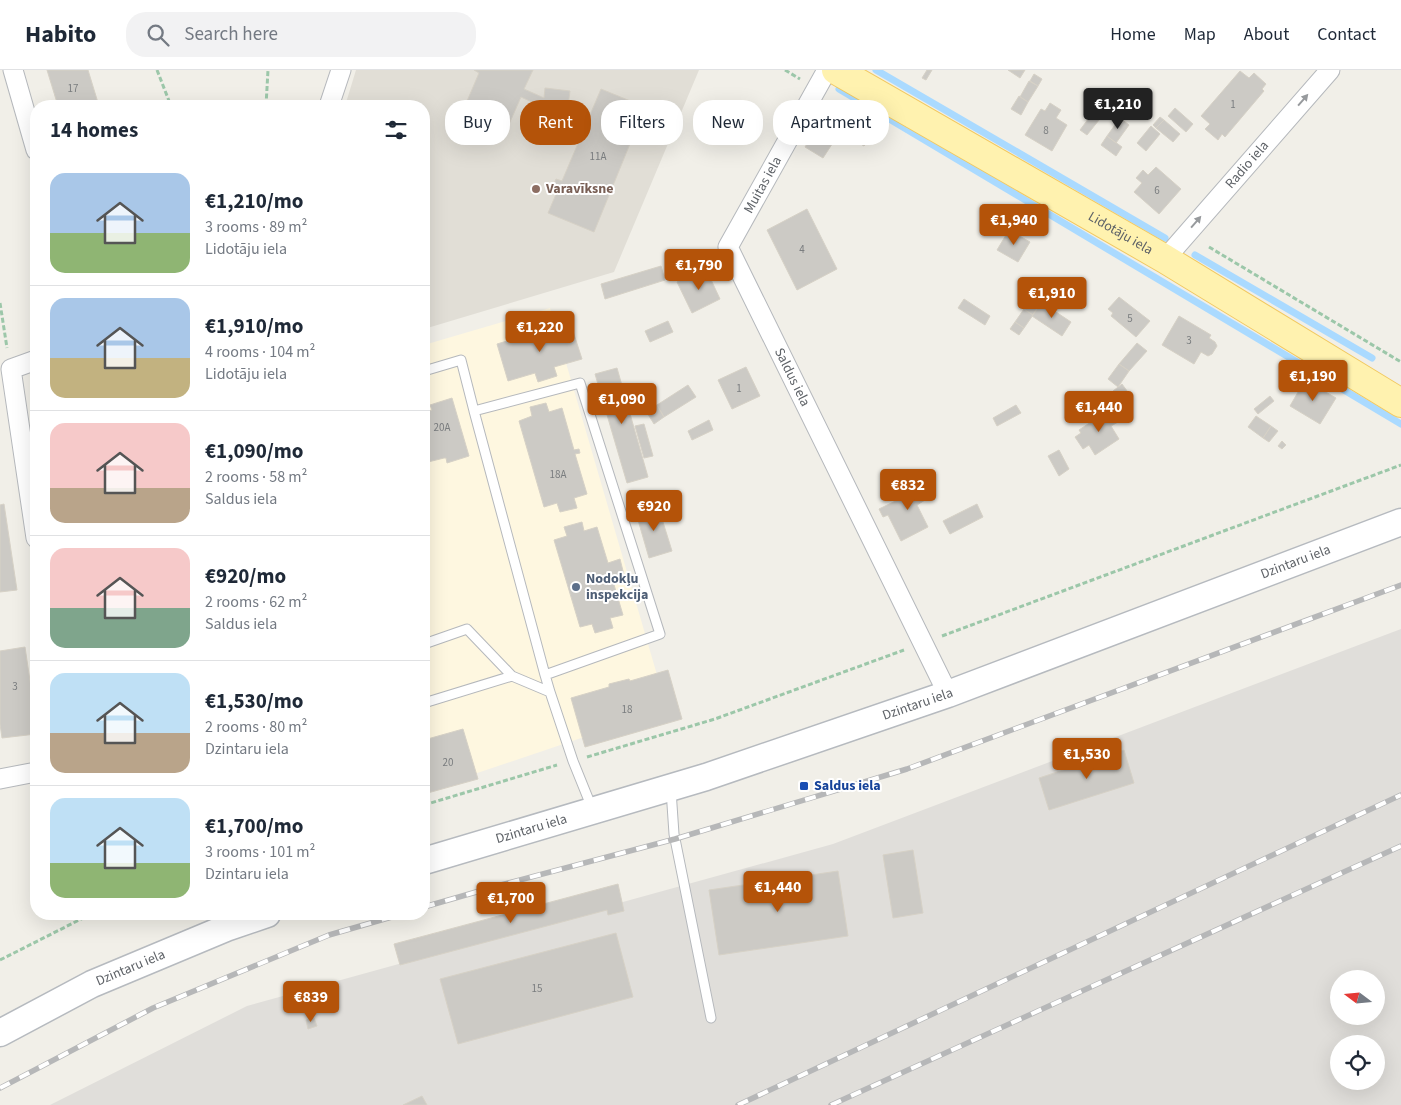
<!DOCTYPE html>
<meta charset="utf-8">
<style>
body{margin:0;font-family:"Source Sans 3",sans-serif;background:#f2f2f3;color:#1f2937;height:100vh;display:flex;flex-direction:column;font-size:19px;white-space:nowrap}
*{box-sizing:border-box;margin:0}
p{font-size:16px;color:#747a83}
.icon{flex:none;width:28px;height:28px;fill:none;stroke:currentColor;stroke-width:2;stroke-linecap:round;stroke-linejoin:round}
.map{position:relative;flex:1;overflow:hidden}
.details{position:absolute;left:30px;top:30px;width:400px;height:820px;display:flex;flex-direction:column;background:#fff;border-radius:20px;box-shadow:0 5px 20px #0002}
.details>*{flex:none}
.top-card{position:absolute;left:445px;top:30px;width:475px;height:45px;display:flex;gap:10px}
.needle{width:32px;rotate:286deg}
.tools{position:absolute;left:1330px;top:900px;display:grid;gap:10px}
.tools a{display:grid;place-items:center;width:55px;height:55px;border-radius:50%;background:#fff;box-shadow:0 5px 20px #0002;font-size:25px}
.price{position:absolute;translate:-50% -42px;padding:0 11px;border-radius:5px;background:#b45309;color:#fff;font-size:16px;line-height:32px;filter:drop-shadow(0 1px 2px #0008)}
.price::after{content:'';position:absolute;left:50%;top:30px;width:15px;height:11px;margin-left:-8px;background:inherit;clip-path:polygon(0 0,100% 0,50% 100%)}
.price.on{background:#222;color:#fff}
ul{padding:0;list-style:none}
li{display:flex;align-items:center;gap:15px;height:125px;padding:0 20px}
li+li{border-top:1px solid #e0e1e3}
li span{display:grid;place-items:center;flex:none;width:140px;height:100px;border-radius:15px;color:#555}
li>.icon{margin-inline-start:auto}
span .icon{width:60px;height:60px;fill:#fffc;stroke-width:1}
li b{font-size:21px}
h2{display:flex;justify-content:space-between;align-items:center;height:60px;padding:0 20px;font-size:21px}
.pill{padding:0 18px;border-radius:20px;background:#fff;box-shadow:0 5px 20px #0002;font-size:18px;line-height:45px}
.pill.on{background:#b45309;color:#fff}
header{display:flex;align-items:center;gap:30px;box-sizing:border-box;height:70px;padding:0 25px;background:#fff;border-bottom:1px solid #e0e1e3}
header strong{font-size:24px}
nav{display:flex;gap:28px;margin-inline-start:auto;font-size:18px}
.search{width:350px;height:45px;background:#f2f2f3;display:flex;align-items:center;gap:12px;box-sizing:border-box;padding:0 18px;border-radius:20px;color:#747a83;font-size:19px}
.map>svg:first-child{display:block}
.commercial{fill:#fef7e0}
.industrial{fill:#e0deda;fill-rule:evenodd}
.education{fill:#e1ded6}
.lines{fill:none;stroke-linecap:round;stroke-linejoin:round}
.stream{stroke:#aadaff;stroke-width:7}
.building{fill:#cccac5;stroke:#d6d1c6}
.lane-casing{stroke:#b5b8bc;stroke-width:11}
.street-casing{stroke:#b5b8bc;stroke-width:21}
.secondary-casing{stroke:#b6babf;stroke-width:29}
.primary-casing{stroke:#f2c960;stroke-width:30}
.path{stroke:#9cc7a9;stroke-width:3;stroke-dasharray:5 2.5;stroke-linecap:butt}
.lane{stroke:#fff;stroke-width:9}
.street{stroke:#fff;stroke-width:19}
.secondary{stroke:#fff;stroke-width:26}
.primary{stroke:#fff2af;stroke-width:28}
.rail-casing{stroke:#b6b7b8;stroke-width:5.5}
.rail{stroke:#fff;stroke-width:4;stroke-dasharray:11;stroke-linecap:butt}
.oneway{fill:#979a9d}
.education-dot{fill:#8d6e63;stroke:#fff;stroke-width:2}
.service-dot{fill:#5c6f8a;stroke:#fff;stroke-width:2}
.transit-dot{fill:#1a4fb4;stroke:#fff;stroke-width:2}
.labels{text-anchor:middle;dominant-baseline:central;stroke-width:4;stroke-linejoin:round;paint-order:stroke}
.number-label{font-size:11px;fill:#7a7d7f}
.street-label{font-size:14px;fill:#5f6368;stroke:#fff}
.education-label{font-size:14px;font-weight:bold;fill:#785e54;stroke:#fff;text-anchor:start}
.service-label{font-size:14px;font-weight:bold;fill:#4e5e75;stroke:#fff;text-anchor:start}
.transit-label{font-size:14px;font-weight:bold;fill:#164399;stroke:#fff;text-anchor:start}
</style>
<header>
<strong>Habito</strong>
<div class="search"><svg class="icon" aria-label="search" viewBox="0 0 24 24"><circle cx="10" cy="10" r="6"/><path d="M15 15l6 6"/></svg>Search here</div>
<nav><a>Home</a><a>Map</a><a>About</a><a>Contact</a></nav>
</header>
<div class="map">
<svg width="1401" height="1035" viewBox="0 0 1401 1035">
<rect width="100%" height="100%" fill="#f1efe8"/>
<!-- commercial -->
<path class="commercial" d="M550 238 667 639 424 721V275Z"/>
<!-- industrial -->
<path class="industrial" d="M1401 559V1035H50L247 936 833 774ZM1339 909H1376V946H1339ZM1339 974H1376V1011H1339Z"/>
<!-- education -->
<path class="education" d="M356 0H699L614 202 424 259V36H345Z"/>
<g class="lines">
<!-- stream -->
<path class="stream" d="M876 0 1165 168
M839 19 1401 354
M1195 185 1372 288"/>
</g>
<!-- building -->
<path class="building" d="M47 0H88L99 36H58Z
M474 0H533L524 19 544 28 545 18 570 21 567 44 587 52 601 19 645 37 594 162 548 143 557 122 552 119 556 109 562 111 582 64 575 61 579 53 565 47 542 43 543 37 521 27 506 61 462 43 479 3Z
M927 0H932L926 10 922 8Z
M1008 0H1025L1020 8Z
M1240 1 1249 8 1254 3 1266 14 1262 19 1264 21 1225 67 1222 64 1218 70 1205 59 1210 54 1201 46Z
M1034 4 1042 9 1038 16 1030 11Z
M1029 11 1038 16 1028 32 1020 27Z
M1019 26 1028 32 1021 45 1011 39Z
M1050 33 1061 40 1056 48 1067 55 1052 81 1025 65 1041 39 1045 41Z
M1175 38 1193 54 1186 62 1168 46Z
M1092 44 1099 50 1087 65 1080 60Z
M825 45 849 59 841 72 836 68 823 88 805 77Z
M869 46 879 52 868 70 858 64Z
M1160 47 1164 50 1156 58 1153 55Z
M1120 48 1129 55 1116 73 1107 66Z
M1164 50 1180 64 1173 72 1156 58Z
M1151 56 1160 64 1146 81 1137 73Z
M858 64 868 70 864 76 854 70Z
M1107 66 1122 77 1116 86 1101 75Z
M1156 97 1181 119 1159 144 1134 122 1142 113 1136 108 1143 100 1148 105Z
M807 139 837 199 797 220 767 160Z
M1009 160 1030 172 1018 192 997 180Z
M661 196 665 210 605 229 601 214Z
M706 199 720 229 692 243 677 212Z
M1037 208 1051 218 1033 245 1019 236Z
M1119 227 1150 251 1136 267 1111 246 1113 243 1108 239Z
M964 229 990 246 985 255 958 238Z
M1041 232 1071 252 1062 266 1032 246Z
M1024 239 1033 245 1024 258 1015 252Z
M1179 246 1211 265 1209 268 1215 272 1217 276 1212 284 1208 286 1201 282 1194 294 1162 275Z
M668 251 673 262 650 272 645 261Z
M570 252 582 289 554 297 557 306 538 312 535 303 508 311 497 274Z
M1015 252 1024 258 1019 265 1010 259Z
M1137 273 1147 281 1129 301 1119 294Z
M1119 294 1129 301 1118 317 1108 309Z
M746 297 760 326 732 339 718 310Z
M617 298 648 407 627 413 595 304Z
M1305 310 1336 328 1320 354 1290 336Z
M1122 314 1130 325 1121 331 1113 321Z
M688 315 696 327 664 347 657 335Z
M1270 326 1274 331 1258 344 1254 339Z
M452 328 469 386 447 393 446 388H444L424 393V343L432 340 430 335Z
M546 333 549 342 562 338 574 380 579 379 580 383 575 384 587 424 574 428 577 438 560 442 557 433 544 437 519 351 532 346 530 337Z
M657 335 664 347 654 354 646 341Z
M1016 335 1021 343 997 356 993 348Z
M1109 340 1118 352 1111 356 1119 369 1095 385 1089 375 1083 379 1075 367 1081 363 1079 360Z
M1256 346 1271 356 1263 368 1248 357Z
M709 350 713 360 692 370 688 361Z
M644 354 653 386 644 388 635 356Z
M1271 356 1278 361 1269 372 1263 368Z
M1282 371 1286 375 1282 379 1278 376Z
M1059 380 1069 399 1059 406 1048 386Z
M921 405 928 420 922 423 925 430 917 435 928 457 901 471 888 445 883 447 879 439 914 422 909 411Z
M4 434 17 520 0 522V435Z
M977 434 983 447 950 464 943 451Z
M658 436 672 481 649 488 636 443Z
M582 452 584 461 597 457 608 493 620 489 624 505 612 508 623 545 610 548 613 558 595 563 592 554 580 557 554 470 567 466 564 457Z
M25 577 36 651V664L2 668 0 654V581Z
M668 600 682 649 585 677 571 628 609 617V614L629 609 630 611Z
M463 659 478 709 424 724V670Z
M1124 680 1134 713 1049 740 1039 708Z
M913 780 923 843 893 848 883 785Z
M838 801 848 866 719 885 709 820Z
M618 814 624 841 608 845 607 840 400 895 394 874Z
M616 863 633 927 458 974 440 909Z
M314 948 317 956 308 959 306 950Z
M422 1026 427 1035H403Z"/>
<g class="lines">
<!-- lane casing -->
<g class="lane-casing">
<path id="lane" d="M424 301 461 290 474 341
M424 574 467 559 512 606 550 622 573 691 592 738
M545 605 660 564 580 313 474 341 545 605 550 622
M424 633 512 606
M671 720 674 764 711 948"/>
</g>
<!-- street casing -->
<g class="street-casing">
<g id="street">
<path d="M13 0 36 80"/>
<path id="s1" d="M827 0 728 177 948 624"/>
<path d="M329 36 341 0"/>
<path id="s2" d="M1165 189 1330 0"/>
<path d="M36 290 11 299 36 468"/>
<path d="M0 709 36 702"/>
</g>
</g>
<!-- secondary casing -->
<g class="secondary-casing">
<g id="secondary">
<path id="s3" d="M424 791 706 707 948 624 1401 452"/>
<path id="s4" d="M0 963 92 914 226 858 267 844"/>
</g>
</g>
<!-- primary casing -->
<g class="primary-casing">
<g id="primary">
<path id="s5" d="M836 0 1165 189 1401 333"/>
</g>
</g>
<!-- path -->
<path class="path" d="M157 0 171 36
M785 0 800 9
M266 36 268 0
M1209 177 1401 292
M0 233 7 278
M942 566 1401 395
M587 687 715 649 904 580
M424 735 557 695
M0 890 91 844"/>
<!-- lane -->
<use href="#lane" class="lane"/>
<!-- street -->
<use href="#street" class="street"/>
<!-- secondary -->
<use href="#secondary" class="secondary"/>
<!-- primary -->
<use href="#primary" class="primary"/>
<!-- rail casing -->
<g class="rail-casing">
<path id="rail" d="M424 837 497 816 675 769 907 699 1401 515
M0 1018 153 938 329 865 402 844
M738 1035 1401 725
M831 1035 1401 776"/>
</g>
<!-- rail -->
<use href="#rail" class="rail"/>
</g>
<!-- one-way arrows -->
<defs><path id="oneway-solid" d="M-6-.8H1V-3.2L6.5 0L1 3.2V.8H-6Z" transform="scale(1.25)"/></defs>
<g class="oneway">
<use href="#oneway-solid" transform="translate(1303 30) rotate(-49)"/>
<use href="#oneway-solid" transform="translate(1196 152) rotate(-49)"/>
</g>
<!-- markers -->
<circle class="education-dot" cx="536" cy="119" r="5"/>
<circle class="service-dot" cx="576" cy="517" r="5"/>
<rect class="transit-dot" x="799" y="711" width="10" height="10" rx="2.5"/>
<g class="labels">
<!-- number labels -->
<g class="number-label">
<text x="73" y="18">17</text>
<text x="1233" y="34">1</text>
<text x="1046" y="60">8</text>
<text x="598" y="86">11A</text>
<text x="1157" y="120">6</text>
<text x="802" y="179">4</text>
<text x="1130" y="248">5</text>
<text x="1189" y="270">3</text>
<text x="739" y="318">1</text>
<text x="442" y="357">20A</text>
<text x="558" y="404">18A</text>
<text x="15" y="616">3</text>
<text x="627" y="639">18</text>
<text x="448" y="692">20</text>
<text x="537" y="918">15</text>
</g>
<!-- street labels -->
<g class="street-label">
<text stroke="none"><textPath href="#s2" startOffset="125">Radio iela</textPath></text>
<text transform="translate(763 115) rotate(-61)">Muitas iela</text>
<text stroke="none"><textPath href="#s5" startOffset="328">Lidotāju iela</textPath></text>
<text stroke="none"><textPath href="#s1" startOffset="348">Saldus iela</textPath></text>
<text stroke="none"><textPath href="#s3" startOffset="922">Dzintaru iela</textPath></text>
<text stroke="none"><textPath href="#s3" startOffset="518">Dzintaru iela</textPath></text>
<text stroke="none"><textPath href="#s3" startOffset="112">Dzintaru iela</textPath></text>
<text stroke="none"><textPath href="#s4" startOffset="146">Dzintaru iela</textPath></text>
</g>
<!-- education labels -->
<g class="education-label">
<text x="546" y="119">Varavīksne</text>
</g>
<!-- service labels -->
<g class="service-label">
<text x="586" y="509">Nodokļu<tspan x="586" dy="16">inspekcija</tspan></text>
</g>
<!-- transit labels -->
<g class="transit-label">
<text x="814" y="716">Saldus iela</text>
</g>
</g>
</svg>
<div class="tools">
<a><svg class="needle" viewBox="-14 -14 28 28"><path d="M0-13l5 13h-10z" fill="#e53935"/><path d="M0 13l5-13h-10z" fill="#747a83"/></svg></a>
<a><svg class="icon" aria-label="locate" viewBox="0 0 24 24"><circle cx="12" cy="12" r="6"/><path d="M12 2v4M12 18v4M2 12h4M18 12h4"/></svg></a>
</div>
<b class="price on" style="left:1118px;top:60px">€1,210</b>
<b class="price" style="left:1014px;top:176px">€1,940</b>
<b class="price" style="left:699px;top:221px">€1,790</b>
<b class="price" style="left:1052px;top:249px">€1,910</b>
<b class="price" style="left:540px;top:283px">€1,220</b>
<b class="price" style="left:1313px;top:332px">€1,190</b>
<b class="price" style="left:622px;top:355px">€1,090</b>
<b class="price" style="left:1099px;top:363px">€1,440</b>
<b class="price" style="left:908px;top:441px">€832</b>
<b class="price" style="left:654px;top:462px">€920</b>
<b class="price" style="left:1087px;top:710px">€1,530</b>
<b class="price" style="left:778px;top:843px">€1,440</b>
<b class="price" style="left:511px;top:854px">€1,700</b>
<b class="price" style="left:311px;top:953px">€839</b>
<div class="top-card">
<a class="pill">Buy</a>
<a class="pill on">Rent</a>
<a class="pill">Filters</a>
<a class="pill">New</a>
<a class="pill">Apartment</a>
</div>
<section class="details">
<h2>14 homes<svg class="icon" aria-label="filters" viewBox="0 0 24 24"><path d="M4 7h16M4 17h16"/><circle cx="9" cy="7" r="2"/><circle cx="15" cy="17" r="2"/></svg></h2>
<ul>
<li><span style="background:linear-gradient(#a9c7e8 60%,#8fb573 0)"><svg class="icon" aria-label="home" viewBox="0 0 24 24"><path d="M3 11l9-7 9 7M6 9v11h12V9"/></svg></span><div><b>€1,210/mo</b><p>3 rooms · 89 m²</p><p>Lidotāju iela</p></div></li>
<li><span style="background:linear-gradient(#a9c7e8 60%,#c2b280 0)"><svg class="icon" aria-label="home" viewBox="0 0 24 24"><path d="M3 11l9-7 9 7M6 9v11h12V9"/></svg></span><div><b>€1,910/mo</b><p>4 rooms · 104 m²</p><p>Lidotāju iela</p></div></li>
<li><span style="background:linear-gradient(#f6c9c9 65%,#b9a48a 0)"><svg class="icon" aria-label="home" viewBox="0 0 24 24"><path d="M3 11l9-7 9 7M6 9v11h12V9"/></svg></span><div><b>€1,090/mo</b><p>2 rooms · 58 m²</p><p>Saldus iela</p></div></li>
<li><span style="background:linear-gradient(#f6c9c9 60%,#7fa58c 0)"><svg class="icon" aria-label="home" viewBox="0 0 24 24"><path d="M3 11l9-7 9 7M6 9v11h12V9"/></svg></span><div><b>€920/mo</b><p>2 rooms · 62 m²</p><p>Saldus iela</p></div></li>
<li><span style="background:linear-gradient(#bfe0f5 60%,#b9a48a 0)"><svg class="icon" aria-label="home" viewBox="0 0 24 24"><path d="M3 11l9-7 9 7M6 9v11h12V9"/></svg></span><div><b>€1,530/mo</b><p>2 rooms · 80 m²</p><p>Dzintaru iela</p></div></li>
<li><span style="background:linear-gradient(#bfe0f5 65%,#8fb573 0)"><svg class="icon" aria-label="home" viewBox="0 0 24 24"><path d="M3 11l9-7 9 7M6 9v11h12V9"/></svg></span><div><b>€1,700/mo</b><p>3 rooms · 101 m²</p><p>Dzintaru iela</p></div></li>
</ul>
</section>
</div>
